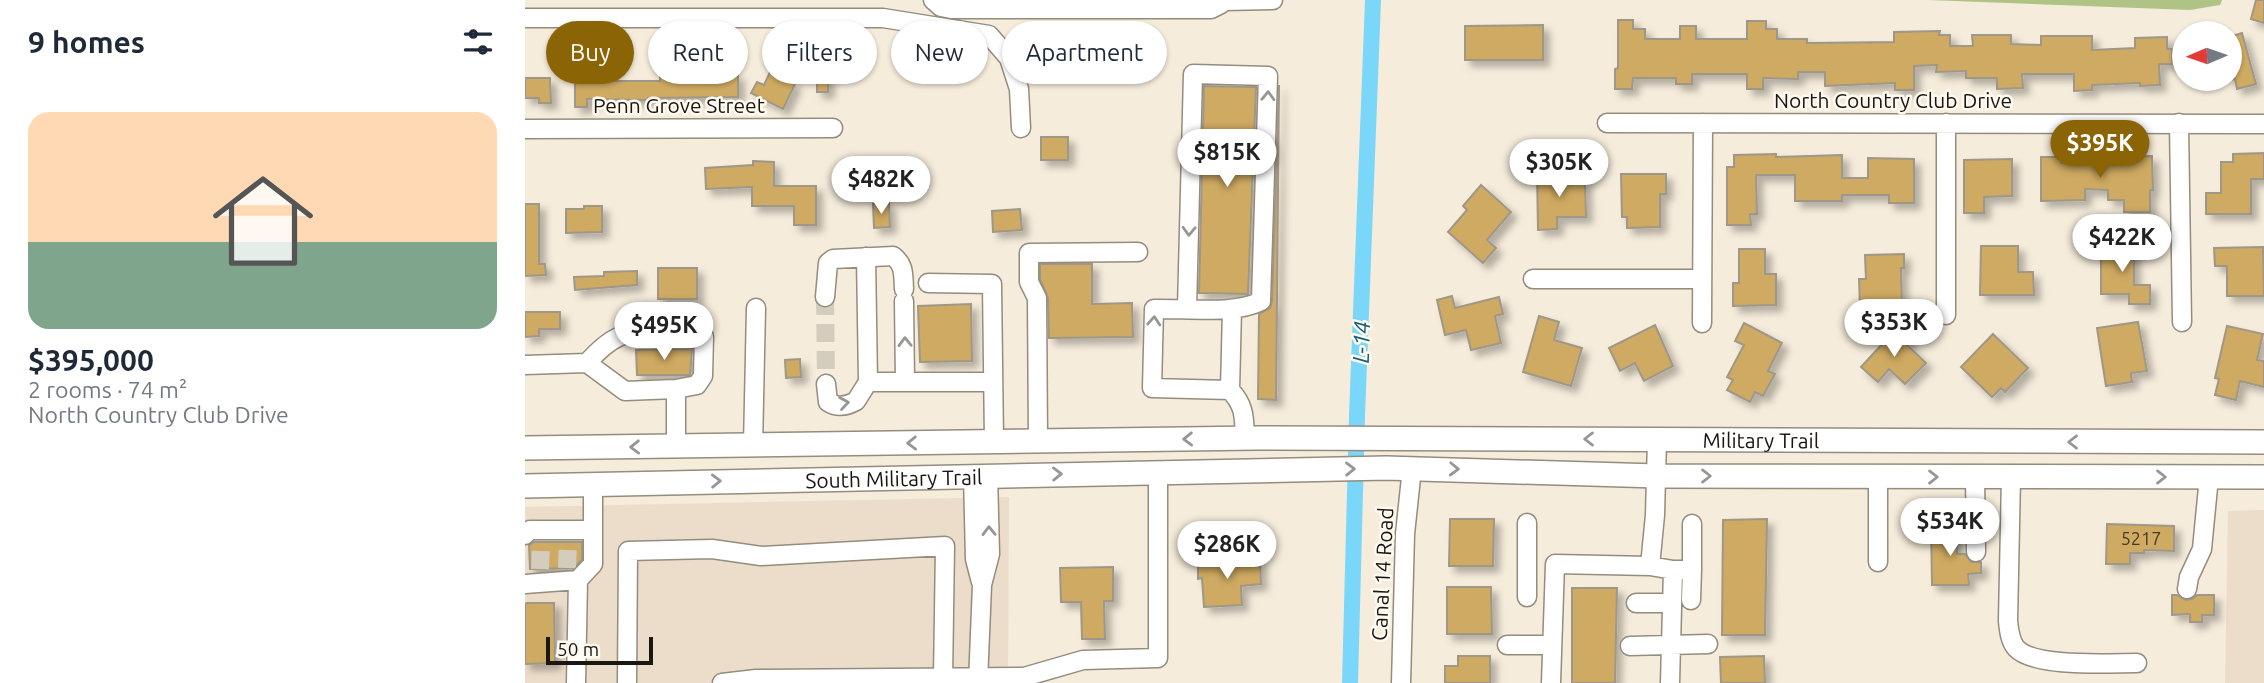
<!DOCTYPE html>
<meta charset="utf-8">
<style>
body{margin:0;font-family:Ubuntu,sans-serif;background:#f6f6f7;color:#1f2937;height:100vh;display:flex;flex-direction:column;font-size:26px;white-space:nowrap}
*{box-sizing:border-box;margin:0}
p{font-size:23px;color:#747a83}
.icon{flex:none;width:38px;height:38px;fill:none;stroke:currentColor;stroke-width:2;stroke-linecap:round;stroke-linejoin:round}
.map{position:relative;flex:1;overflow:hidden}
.sheet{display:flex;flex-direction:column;background:#fff;width:525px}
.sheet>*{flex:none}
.guide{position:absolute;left:21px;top:21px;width:665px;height:63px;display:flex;gap:14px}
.needle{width:46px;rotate:268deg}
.fabs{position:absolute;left:1647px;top:21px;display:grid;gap:14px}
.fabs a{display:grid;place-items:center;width:70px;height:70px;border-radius:50%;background:#fff;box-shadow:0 2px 5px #0004;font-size:35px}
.scale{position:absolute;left:21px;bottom:18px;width:107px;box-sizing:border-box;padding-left:7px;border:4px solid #1a1611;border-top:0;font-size:19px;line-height:24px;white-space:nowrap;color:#1a1611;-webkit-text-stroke:5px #fffaf0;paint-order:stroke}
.price{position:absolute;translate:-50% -60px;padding:0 16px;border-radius:24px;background:#fff;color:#222;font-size:23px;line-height:46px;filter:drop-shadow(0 2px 4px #0008)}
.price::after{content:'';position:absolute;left:50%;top:42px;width:21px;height:16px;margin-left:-10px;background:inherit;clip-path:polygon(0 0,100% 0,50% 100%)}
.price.active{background:#8b6405;color:#fff}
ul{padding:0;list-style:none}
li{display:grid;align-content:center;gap:14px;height:371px;padding:0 28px}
li span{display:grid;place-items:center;height:217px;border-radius:21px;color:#555}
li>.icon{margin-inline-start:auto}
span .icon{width:126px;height:126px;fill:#fffc;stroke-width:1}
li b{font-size:30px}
h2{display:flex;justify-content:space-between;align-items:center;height:84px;padding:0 28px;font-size:30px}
.tag{padding:0 24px;border-radius:32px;background:#fff;box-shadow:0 2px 5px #0004;font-size:24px;line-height:63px}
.tag.active{background:#8b6405;color:#fff}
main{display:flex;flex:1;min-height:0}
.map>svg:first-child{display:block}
.commercial{fill:#ecdcca}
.green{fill:#afc484}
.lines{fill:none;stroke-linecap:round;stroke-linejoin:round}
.canal{stroke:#7bd7f9;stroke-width:16}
.building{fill:#cfaa62;stroke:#9f9787;stroke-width:2;filter:url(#shadow)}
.minor-tunnel{stroke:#d4ccbd;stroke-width:18;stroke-dasharray:18 9;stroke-linecap:butt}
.minor-casing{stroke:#948c7d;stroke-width:21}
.major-casing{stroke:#948c7d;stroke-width:26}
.minor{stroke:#fff;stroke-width:18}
.major{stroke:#fff;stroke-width:23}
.oneway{stroke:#989694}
.labels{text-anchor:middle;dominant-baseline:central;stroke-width:5;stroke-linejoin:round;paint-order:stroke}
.number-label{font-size:18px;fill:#473b25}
.street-label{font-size:21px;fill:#1a1611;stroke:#fffaf0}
.water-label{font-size:23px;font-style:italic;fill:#166077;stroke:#fffaf0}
</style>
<main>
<section class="sheet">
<h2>9 homes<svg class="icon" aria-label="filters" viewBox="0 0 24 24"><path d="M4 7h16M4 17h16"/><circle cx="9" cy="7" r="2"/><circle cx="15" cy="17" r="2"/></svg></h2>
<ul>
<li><span style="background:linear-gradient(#ffd9b3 60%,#7fa58c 0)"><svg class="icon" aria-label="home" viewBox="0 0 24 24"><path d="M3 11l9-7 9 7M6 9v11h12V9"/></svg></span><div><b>$395,000</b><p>2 rooms · 74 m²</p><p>North Country Club Drive</p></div></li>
</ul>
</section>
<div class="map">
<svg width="1739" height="683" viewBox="0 0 1739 683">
<defs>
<filter id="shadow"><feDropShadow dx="6" dy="6" stdDeviation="3.5" flood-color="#0004"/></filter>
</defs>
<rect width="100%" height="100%" fill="#f5ecdb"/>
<!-- commercial -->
<path class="commercial" d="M484 497 483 683H0V507Z
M1739 510V683H1700L1703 511Z"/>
<!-- green -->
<path class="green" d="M1403 0H1697L1695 5 1665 10Z"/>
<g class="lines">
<!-- canal -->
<path class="canal" d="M825 683 832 416 848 0"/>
</g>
<!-- building -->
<path class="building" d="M1731 0H1739V23L1726 19Z
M1093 20H1108V29H1120V39H1155V26H1171V39H1222V21H1241V29H1252V39H1282V43L1369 42V32L1415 31 1414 35H1425V46H1448L1447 35H1486V44L1516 45V36H1567V50L1610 48V38L1642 37V49H1647V64H1634L1635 85 1615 86V83L1567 85V90L1549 91V74H1497L1498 88 1472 89V78H1441V71L1411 72 1412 65 1389 66V90H1370V83L1300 86V72H1273V79L1238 78V89H1222V74H1167V84H1151V78H1108L1107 89H1090V69L1093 68Z
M1018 25V60H940V26Z
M1717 33 1731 84 1712 89 1710 79 1704 80V37Z
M62 65H79L80 81H135V76L213 74V97L123 98V100L62 99V107H50V71H62Z
M245 72 270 84 258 109 226 93 232 82 239 85Z
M292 75H303V92H292Z
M0 78H25L26 103H14V98H0Z
M754 85 751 400 733 399 734 314 745 308 747 301Z
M679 86 731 87 723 294 674 293Z
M516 137H543V160H516Z
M1739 153V179H1726V214H1681V193H1696V162H1708V154Z
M1251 154V157L1317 155V178H1343V158L1389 159V203H1364V195H1317V201H1270V175H1231L1232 214H1225L1226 225H1202V167H1209V155Z
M1627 156 1628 190H1625V212H1599V200H1583V190L1560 189V200L1516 201V157H1536V163L1574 162V157Z
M1487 159V196L1459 197V213H1439V160Z
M228 161 249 162V186H291V225H269V206H227V187L181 189 180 168 228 165Z
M1012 171H1039V180H1060L1061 217H1032V229L1013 230Z
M1096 174H1141V194H1135V227L1102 228V217H1097Z
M956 185 986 212 962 240 971 248 958 263 923 232 942 210 938 206Z
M364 203 365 227 349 228 348 204Z
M0 204H14V264H20L21 275 0 276Z
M59 206H77V232L41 233V209H59Z
M495 209 497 230 468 232 467 211Z
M1576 245H1609V285H1625V304H1604V294H1576Z
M1456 246H1493V272H1508L1509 295H1455Z
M1738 247 1739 296H1702V266H1690L1689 248Z
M1214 249H1240V274H1251V305L1208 306V283H1214Z
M1379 254V268H1376L1377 305 1335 306 1334 279H1341L1340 255Z
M515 264H567V304L607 303 608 337 524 338 523 298 515 279Z
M133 268H172V299H133Z
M112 271V285L50 290 49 277 79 276V272Z
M927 296 930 308 974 297 978 314 970 316 976 343 946 350 941 330 920 335 912 300Z
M446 304 447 361 395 362 393 306Z
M0 312H35V329H14V336L0 337Z
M1014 316 1034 322 1029 340 1057 348 1046 386 998 372Z
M1613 322 1622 371 1606 373 1607 382 1581 386 1572 328Z
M1219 323 1257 343 1243 371 1250 374 1238 396 1230 392 1225 402 1202 390 1208 380 1202 377 1219 345 1210 341Z
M1130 325 1148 366 1119 381 1110 363 1095 371 1084 348Z
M1702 326 1738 334 1732 360 1739 361V387L1715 381 1711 400 1690 395 1694 379 1690 378Z
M1371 329 1385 341 1382 345 1401 363 1380 384 1364 369 1353 382 1336 367Z
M1468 334 1503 368 1480 392 1476 388 1467 397 1436 367Z
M167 349 165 375H112L111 350Z
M275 359 276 377 261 378 260 360Z
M925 519H969L968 566H924Z
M1242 519 1240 635H1197L1198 520Z
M1406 524H1432V554H1440L1446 562H1456V573L1443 574 1444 585H1407Z
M1582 524 1649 526V551L1619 550V553H1605V564H1581Z
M9 542H57V560L48 568 5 569 4 545Z
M735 561 736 584 716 586 717 605 679 607 677 578 673 579V563Z
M588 567V601H579L580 639H557L556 602H536L535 568Z
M922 587H966L967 634H922Z
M1047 588H1092L1090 683H1047Z
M1647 595H1652L1661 600 1667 599 1672 595H1689V615H1677V622H1665V614L1647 615Z
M2 603H29L30 663 0 664V604Z
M933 656H965V683H920V666H933Z
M1239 656 1240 683H1196L1195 657Z"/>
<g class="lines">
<!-- minor-tunnel -->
<path class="minor-tunnel" d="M300 297 301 384
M42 568 43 542
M15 569 16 542"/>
<!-- minor casing -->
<g class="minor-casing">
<path id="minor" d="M408 0 416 7 426 9H686L696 4 700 0
M699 1 748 0
M0 18H358L464 35 484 58 494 89 496 128
M1082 123 1739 124
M1654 123 1657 322
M0 129 308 128
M341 257 343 382H468
M1008 279H1177
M403 283 467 284 469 442
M300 297 303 263 308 259 368 256C380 265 378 275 379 289
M379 301 380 382
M662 308 668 74 743 76 736 301C710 315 659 308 629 309L627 388 705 390C720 406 719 417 720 438
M1421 315V123
M1177 323 1178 123
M62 363C92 329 104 333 146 328
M0 365 62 363 100 391 151 389V447
M301 384 303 402C312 408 322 406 331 401L343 382
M151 389 172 385 178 376 179 337 171 329 162 328
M705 390 707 309
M513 441 512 298 504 282V253L613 252
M228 446 231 308
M448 475 450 559 456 582
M1353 477V562
M1450 477 1451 552
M1486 477 1483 621C1484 631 1485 641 1491 648 1509 668 1585 663 1612 663
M0 535 5 530H68
M1125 566 1130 515 1132 439
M1148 570H1167V524
M53 580 68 564V484
M0 584 53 580 51 683
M1662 589 1664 577 1677 549 1684 477
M1002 597V523
M1166 600 1167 570
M1111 603H1147
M982 645H1027
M1105 646 1183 644
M102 683 103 551 187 549 236 556 420 546 418 678
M197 683 231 679 499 677 558 660 633 658V472
M453 683 457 585 465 554 463 475
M876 683 880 534 887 468
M1026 683 1030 564 1125 566 1148 570 1145 683"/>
</g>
<!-- major casing -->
<g class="major-casing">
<g id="major">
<path id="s1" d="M0 448 731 438 1739 442"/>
<path id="s2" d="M0 486 861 468 1132 476 1739 477"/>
</g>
</g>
<!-- minor -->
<use href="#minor" class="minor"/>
<!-- major -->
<use href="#major" class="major"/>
</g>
<!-- one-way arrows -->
<defs><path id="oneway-chevron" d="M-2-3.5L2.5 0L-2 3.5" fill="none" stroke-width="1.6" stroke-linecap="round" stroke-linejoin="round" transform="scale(1.75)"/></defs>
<g class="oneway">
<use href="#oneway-chevron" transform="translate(743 96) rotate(-88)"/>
<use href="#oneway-chevron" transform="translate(664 231) rotate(92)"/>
<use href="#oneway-chevron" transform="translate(629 321) rotate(-86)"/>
<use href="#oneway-chevron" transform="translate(380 342) rotate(-91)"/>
<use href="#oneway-chevron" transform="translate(319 403) rotate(-9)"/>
<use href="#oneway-chevron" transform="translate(663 439) rotate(179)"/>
<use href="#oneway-chevron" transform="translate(1064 439) rotate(-180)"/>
<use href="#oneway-chevron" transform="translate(1548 442) rotate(-180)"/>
<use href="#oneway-chevron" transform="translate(387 443) rotate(179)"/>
<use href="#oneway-chevron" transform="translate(110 447) rotate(179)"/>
<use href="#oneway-chevron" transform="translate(825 469) rotate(-1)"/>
<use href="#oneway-chevron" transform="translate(929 469) rotate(2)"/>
<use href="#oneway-chevron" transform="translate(532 474) rotate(-1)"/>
<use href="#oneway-chevron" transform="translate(1181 476)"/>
<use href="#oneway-chevron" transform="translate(1408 477)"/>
<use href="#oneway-chevron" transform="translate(1636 477)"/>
<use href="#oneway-chevron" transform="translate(191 481) rotate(-1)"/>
<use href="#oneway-chevron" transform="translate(464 531) rotate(-91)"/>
</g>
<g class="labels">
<!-- number labels -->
<g class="number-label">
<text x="1616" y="538">5217</text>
</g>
<!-- street labels -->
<g class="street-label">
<text x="1368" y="100">North Country Club Drive</text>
<text x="154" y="105">Penn Grove Street</text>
<text stroke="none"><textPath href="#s1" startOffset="1236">Military Trail</textPath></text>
<text stroke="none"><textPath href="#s2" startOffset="369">South Military Trail</textPath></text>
<text transform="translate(857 574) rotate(-87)">Canal 14 Road</text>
</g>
<!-- water labels -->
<g class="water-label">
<text transform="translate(836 342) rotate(-88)">L-14</text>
</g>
</g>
</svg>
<div class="fabs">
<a><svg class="needle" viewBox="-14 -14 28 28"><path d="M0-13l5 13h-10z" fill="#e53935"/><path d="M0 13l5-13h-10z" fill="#747a83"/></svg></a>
</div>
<div class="scale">50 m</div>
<b class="price active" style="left:1575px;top:180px">$395K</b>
<b class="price" style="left:702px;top:189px">$815K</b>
<b class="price" style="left:1034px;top:199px">$305K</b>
<b class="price" style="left:356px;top:216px">$482K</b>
<b class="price" style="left:1597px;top:274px">$422K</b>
<b class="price" style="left:1369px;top:359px">$353K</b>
<b class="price" style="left:139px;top:362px">$495K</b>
<b class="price" style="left:1425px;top:558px">$534K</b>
<b class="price" style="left:702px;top:581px">$286K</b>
<div class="guide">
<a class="tag active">Buy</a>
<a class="tag">Rent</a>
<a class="tag">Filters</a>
<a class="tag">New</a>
<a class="tag">Apartment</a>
</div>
</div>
</main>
